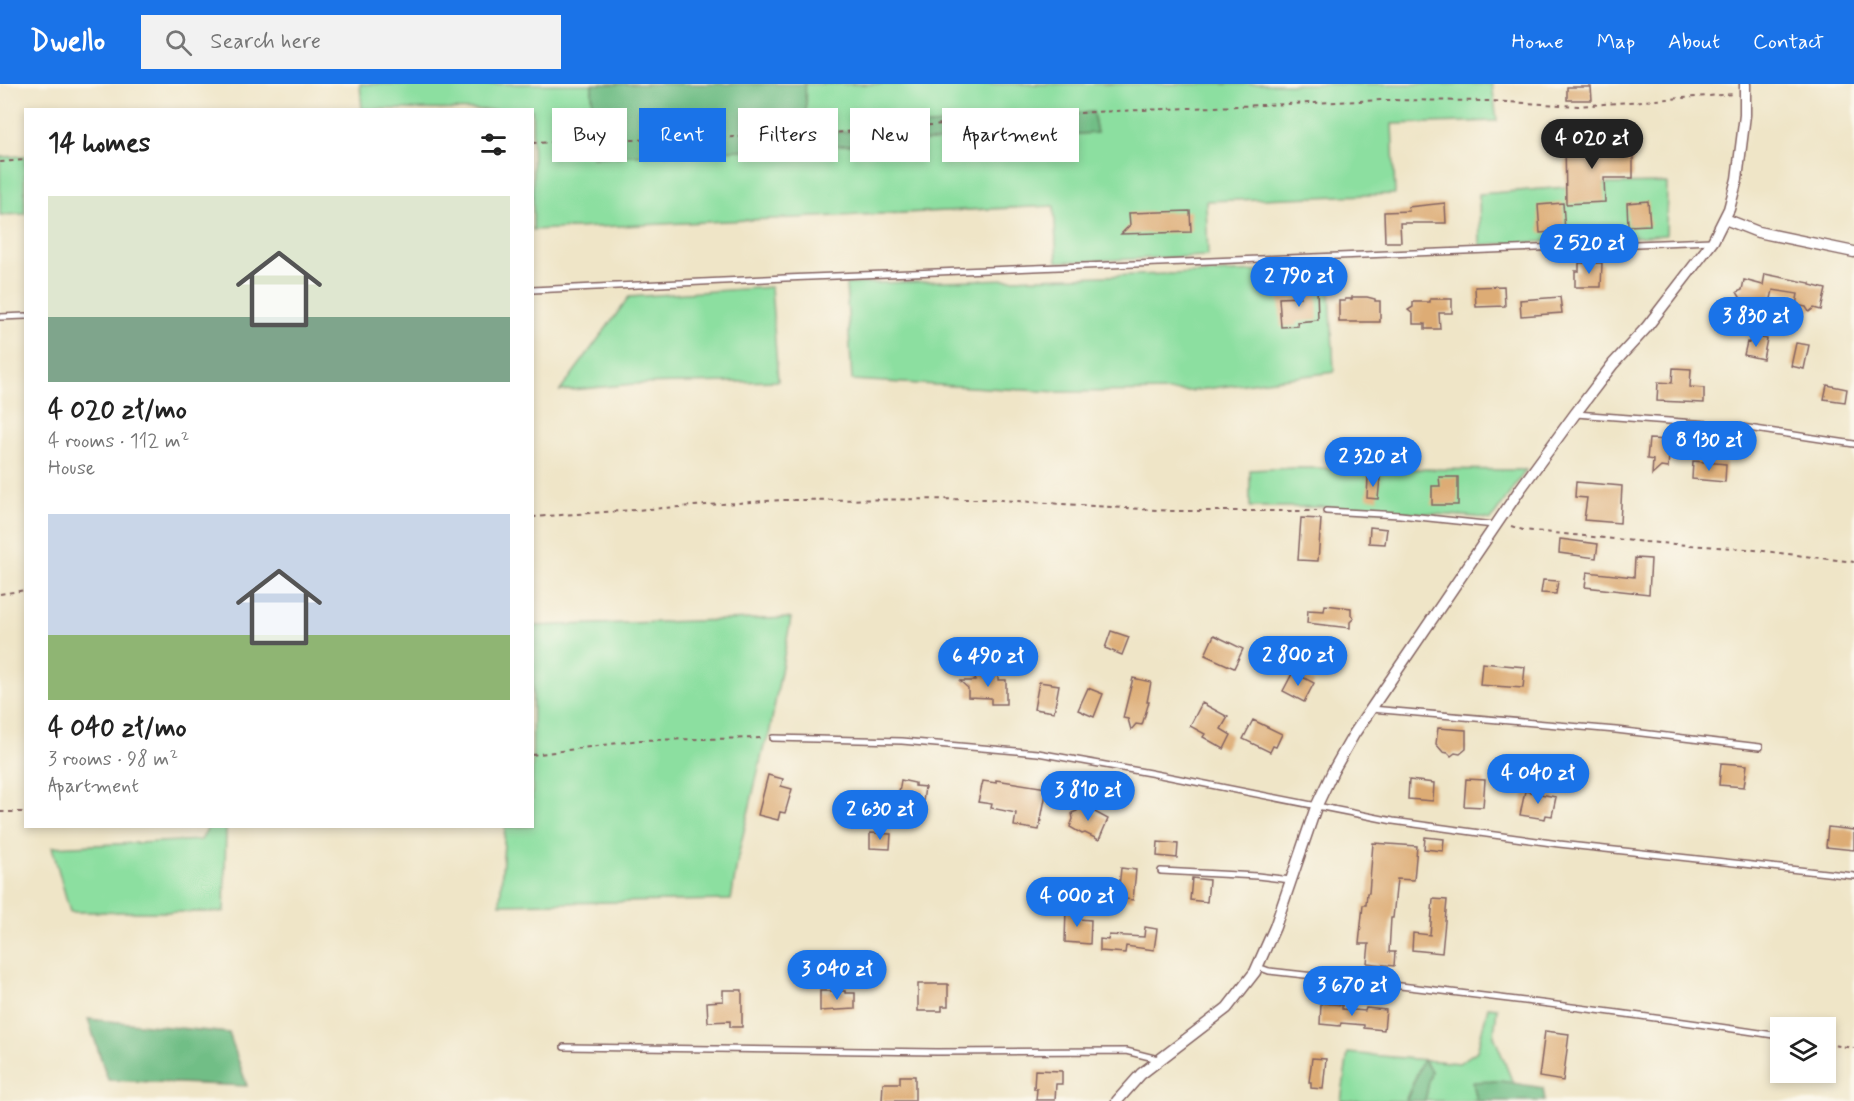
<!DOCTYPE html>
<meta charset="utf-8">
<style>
body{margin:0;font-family:Mynerve,sans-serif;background:#f2f2f2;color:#222;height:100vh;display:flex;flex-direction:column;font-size:22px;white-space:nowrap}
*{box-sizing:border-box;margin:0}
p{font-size:20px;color:#767676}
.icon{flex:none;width:33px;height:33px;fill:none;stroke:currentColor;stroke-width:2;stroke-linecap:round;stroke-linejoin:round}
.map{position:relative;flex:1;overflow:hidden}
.sheet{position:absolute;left:24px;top:24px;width:510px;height:720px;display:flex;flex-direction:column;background:#fff;border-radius:0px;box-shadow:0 3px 9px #0003}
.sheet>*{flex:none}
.banner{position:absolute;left:552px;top:24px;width:570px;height:54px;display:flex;gap:12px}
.tools{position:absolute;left:1770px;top:933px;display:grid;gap:12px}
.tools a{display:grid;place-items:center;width:66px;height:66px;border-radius:0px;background:#fff;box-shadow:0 3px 9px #0003;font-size:30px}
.price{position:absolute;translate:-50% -51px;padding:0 14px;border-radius:21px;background:#1a73e8;color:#fff;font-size:20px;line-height:39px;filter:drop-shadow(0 2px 3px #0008)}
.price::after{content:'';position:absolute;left:50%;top:36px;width:18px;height:14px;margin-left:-9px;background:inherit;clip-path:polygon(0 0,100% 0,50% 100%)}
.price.on{background:#222;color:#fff}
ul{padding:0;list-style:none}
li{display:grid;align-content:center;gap:12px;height:318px;padding:0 24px}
li span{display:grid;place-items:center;height:186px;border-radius:0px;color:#555}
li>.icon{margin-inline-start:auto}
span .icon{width:108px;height:108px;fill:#fffc;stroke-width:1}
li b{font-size:26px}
h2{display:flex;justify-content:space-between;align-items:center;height:72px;padding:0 24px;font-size:26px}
.tag{padding:0 21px;border-radius:0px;background:#fff;box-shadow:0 3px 9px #0003;font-size:21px;line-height:54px}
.tag.on{background:#1a73e8;color:#fff}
header{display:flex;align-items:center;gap:36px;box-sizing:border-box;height:84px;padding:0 30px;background:#1a73e8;color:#fff}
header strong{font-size:28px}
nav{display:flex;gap:33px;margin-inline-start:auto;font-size:21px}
.search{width:420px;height:54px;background:#f2f2f2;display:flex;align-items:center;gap:15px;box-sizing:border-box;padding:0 21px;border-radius:0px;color:#767676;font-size:22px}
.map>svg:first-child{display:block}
.green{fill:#8cdfa0;stroke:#6b7f66;stroke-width:1.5}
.forest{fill:#71be86;stroke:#5e6e58;stroke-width:1.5}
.building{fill:#ddac74}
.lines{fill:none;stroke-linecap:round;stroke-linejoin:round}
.service-casing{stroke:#846462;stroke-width:8}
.minor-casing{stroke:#846462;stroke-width:13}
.path{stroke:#846462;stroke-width:2;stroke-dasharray:4.5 4.5;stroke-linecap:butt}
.service{stroke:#fff;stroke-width:5}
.minor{stroke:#fff;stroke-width:10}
</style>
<header>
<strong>Dwello</strong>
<div class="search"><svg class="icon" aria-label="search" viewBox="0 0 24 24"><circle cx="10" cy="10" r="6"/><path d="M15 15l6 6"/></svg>Search here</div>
<nav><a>Home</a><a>Map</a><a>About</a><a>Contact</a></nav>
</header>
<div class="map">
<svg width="1854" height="1017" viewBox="0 0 1854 1017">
<rect width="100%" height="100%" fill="#fbf7ec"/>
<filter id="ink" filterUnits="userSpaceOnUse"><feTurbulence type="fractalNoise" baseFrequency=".0167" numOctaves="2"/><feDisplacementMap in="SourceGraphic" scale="12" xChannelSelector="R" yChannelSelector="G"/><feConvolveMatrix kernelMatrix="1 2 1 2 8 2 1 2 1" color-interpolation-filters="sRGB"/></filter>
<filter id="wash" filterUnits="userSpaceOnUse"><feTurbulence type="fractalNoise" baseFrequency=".008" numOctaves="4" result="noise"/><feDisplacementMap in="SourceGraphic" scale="24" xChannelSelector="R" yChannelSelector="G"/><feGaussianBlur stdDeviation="1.35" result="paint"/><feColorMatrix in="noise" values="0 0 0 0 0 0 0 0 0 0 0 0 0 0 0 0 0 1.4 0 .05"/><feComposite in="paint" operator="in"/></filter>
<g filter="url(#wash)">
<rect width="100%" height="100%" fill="#efe5c7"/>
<!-- green -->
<path class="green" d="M360 0H592L593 73 1097 49 1093 28 807 51 805 0H1492L1497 37 1392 40 1395 110 1206 117 1208 172 1057 178 1054 122 533 146 532 26 362 25Z
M25 72V130L0 131V73Z
M1667 99 1666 151 1480 161 1479 110 1604 100Z
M1329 185 1334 288 1190 307 1058 308 852 296 846 200Z
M771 203 778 297 634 300 560 307 629 213Z
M1294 384 1526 386 1491 436 1476 433 1329 423H1250V386Z
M791 534 769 651 764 662 739 768 731 816 500 820 505 743 532 742 533 542Z
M208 743H226L224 828H70L52 763 201 756Z
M1488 923 1497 924 1494 952 1513 999 1501 997 1473 998 1477 1017H1425L1431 987 1423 976 1405 1017H1341L1348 969 1459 979 1477 967Z"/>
<!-- forest -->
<path class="forest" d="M592 0H805L807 51 1093 28 1097 49 592 73Z
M88 935 229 949 247 1002 108 996Z
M1423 976 1431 987 1425 1017H1406Z
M1501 997 1543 1004 1545 1017H1477L1473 998Z"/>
<g id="blocks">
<!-- building -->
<path class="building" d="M1567 3H1591L1592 16H1567Z
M1597 53 1598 70H1633V94H1604L1605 118 1566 120 1565 54Z
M1648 117 1650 141 1628 142 1627 119Z
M1445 119 1446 139H1400L1401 158H1385L1384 128 1409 127 1408 123Z
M1563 119 1565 147 1540 149 1538 121Z
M1190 127 1191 148 1121 150 1130 141 1129 129Z
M1600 144V155L1582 156 1581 145Z
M1579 179H1602L1601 203H1575V187H1579Z
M1765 190 1810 199V201L1826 205 1821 226 1814 224 1809 228 1806 223 1796 221 1798 210 1773 206 1768 228 1751 224 1752 220 1739 218 1740 213 1737 208 1742 206 1744 196 1763 201Z
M1504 202 1505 222 1476 223 1475 203Z
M1317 204 1318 236 1297 238 1298 242 1281 243 1279 214 1300 213 1299 205Z
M1352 213H1367L1375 215V217H1380V238H1339V217H1345V215H1352Z
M1560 213 1562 229 1521 232 1520 216Z
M1430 215H1452V229H1439L1440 245H1425V240H1413V230L1408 226 1413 223V218H1430Z
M1751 252 1767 255 1763 275 1744 271 1747 258 1749 259Z
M1796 259 1809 261 1804 285 1791 282Z
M1673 284 1691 285 1690 303 1704 304V319L1657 317 1658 298 1672 299Z
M1827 301 1847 305 1845 318 1824 315Z
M1649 355 1670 356 1668 384 1661 383 1652 391 1653 376 1647 375Z
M1693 377 1726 380 1725 398 1692 395Z
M1368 393 1380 394 1378 415 1367 414Z
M1439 393H1458V421H1432V402H1440Z
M1576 398 1622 402 1620 439 1584 436 1587 414 1575 413Z
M1301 434 1321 435 1318 477 1298 476Z
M1370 443 1387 445 1385 460 1369 459Z
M1560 455 1598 460 1596 474 1559 469Z
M1635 474 1651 475 1649 510 1585 503 1587 488 1634 493Z
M1543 496 1558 497 1556 510 1541 509Z
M1325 521 1351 524V531L1354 534 1350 538V544L1307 539 1308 526 1324 527Z
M1111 547 1129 553 1122 571 1105 564Z
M1214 551 1243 565 1234 584 1205 571Z
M1482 579 1525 583 1523 604 1480 601Z
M980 587 998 589V596H1006V620H991V614L968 613V604L960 597H975L976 591Z
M1293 588 1314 599 1304 618 1283 607Z
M1133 594 1151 598 1147 618H1149L1142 641 1136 640 1131 646 1128 635 1123 634Z
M1039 598 1059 601 1054 628 1034 625Z
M1088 604 1103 610 1094 633 1078 626Z
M1202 619 1228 633 1221 645 1231 651 1224 665 1203 653 1205 650 1190 642Z
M1253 636 1282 650 1276 663 1273 662 1270 668 1243 655Z
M1438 644 1466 646V665L1460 670 1455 669 1451 672 1448 669 1443 668 1436 660Z
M1721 679 1747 681 1744 703 1719 701Z
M768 691 783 695 781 702 792 705 785 729 780 728 778 736 758 731Z
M1466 695 1485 696 1483 723 1464 722Z
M901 696 915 699V702L925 703 922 725 915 724 911 727 907 726 904 723 897 721Z
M996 696 1047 704 1039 746 1014 742 1016 729 991 724 992 720 978 718 983 697 996 699Z
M1409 696 1434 699 1433 717 1408 715Z
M1525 707 1556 713 1552 732 1546 731 1545 735 1520 731Z
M1080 720 1108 735 1099 756 1085 749 1082 750 1070 743 1073 735 1072 729 1077 727Z
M1828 743 1854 746V766L1826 763Z
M870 749 891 750 890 765 870 764Z
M1425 753 1444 755 1443 767 1424 765Z
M1158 758 1178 760 1177 774 1157 772Z
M1373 759 1417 762 1414 796 1397 795 1393 834H1391L1389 868H1395L1394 882 1367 879 1369 860H1359L1363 821H1366L1367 809H1369Z
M1121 784 1136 786 1133 816 1118 814Z
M1192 794 1209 796 1207 818 1190 816Z
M1433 815 1447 816 1442 869 1412 866 1413 849 1430 851Z
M1066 824 1079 825 1078 835 1091 836 1090 860 1065 858Z
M1145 843 1157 845 1154 866 1126 862 1125 869 1100 867V855L1108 856 1109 851 1144 853Z
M918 900H948V922H942V927H918Z
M723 906H742V943H730V937L708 938 707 918 723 917Z
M820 907H845V909H855V925L820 927Z
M1321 919 1342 921V925L1365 927 1366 924 1386 926 1384 946 1364 944V941L1341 939 1340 942 1320 940Z
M1545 947 1569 950 1563 997 1539 993Z
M1312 974 1326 975 1323 1005 1311 1004V998H1309Z
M1035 986 1062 987V1000H1056L1055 1016H1036L1037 1005H1034Z
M900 992H915V1017H882L883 999H900Z"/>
</g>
</g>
<g filter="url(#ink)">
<use href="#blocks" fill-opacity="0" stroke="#846462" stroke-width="1.5"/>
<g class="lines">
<!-- service casing -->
<g class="service-casing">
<path id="service" d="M532 206 785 194 1712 157
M0 233 26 232
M1576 330 1735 342 1854 360
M1326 427 1400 431 1494 441
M1371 625 1616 646 1760 663
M773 654 902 657 1038 669 1150 689 1393 737 1559 760 1854 792
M1161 787 1257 792 1291 796
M1258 883 1269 887C1440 906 1610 926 1780 952
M564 963 937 968 1126 967 1158 975"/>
</g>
<!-- minor casing -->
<g class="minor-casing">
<path id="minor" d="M1725 135 1758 148 1854 168
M1117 1017 1141 990 1227 924 1255 888 1275 843 1316 723 1333 687 1354 650 1521 404 1575 330 1613 280 1646 244 1713 157 1729 125 1737 95 1745 31V0"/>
</g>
<!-- path -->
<path class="path" d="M532 59 807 51 1093 28 1384 16 1490 17 1578 22 1734 10
M0 78 26 76
M532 433 781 416 986 415 1172 427H1317
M1511 442 1523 446 1645 458 1747 465 1854 478
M0 510 26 506
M532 671 640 656 764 654
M0 728H26
M1826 960 1854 964"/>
<!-- service -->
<use href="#service" class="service"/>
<!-- minor -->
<use href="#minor" class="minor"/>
</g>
</g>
</svg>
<div class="tools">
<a><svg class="icon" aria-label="layers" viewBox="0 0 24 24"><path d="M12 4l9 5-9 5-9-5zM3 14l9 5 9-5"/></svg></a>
</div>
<b class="price on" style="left:1592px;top:86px">4 020 zł</b>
<b class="price" style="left:1589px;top:191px">2 520 zł</b>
<b class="price" style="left:1299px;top:224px">2 790 zł</b>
<b class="price" style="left:1756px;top:264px">3 830 zł</b>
<b class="price" style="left:1709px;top:388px">8 130 zł</b>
<b class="price" style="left:1373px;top:404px">2 320 zł</b>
<b class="price" style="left:1298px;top:603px">2 800 zł</b>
<b class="price" style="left:988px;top:604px">6 490 zł</b>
<b class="price" style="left:1538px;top:721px">4 040 zł</b>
<b class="price" style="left:1088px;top:738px">3 810 zł</b>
<b class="price" style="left:880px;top:757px">2 630 zł</b>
<b class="price" style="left:1077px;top:844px">4 000 zł</b>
<b class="price" style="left:837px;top:917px">3 040 zł</b>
<b class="price" style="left:1352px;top:933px">3 670 zł</b>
<div class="banner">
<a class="tag">Buy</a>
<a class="tag on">Rent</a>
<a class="tag">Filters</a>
<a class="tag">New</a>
<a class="tag">Apartment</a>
</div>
<section class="sheet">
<h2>14 homes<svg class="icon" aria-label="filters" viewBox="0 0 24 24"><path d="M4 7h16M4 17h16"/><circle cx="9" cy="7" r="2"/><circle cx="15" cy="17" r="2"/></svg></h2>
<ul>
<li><span style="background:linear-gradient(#dfe7d0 65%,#7fa58c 0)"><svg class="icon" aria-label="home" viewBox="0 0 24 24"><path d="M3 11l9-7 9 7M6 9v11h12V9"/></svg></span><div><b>4 020 zł/mo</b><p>4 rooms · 112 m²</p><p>House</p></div></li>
<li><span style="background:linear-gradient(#c9d6e8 65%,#8fb573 0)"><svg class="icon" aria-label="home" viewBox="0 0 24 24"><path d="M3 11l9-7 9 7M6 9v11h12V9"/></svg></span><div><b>4 040 zł/mo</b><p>3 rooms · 98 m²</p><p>Apartment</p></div></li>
</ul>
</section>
</div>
